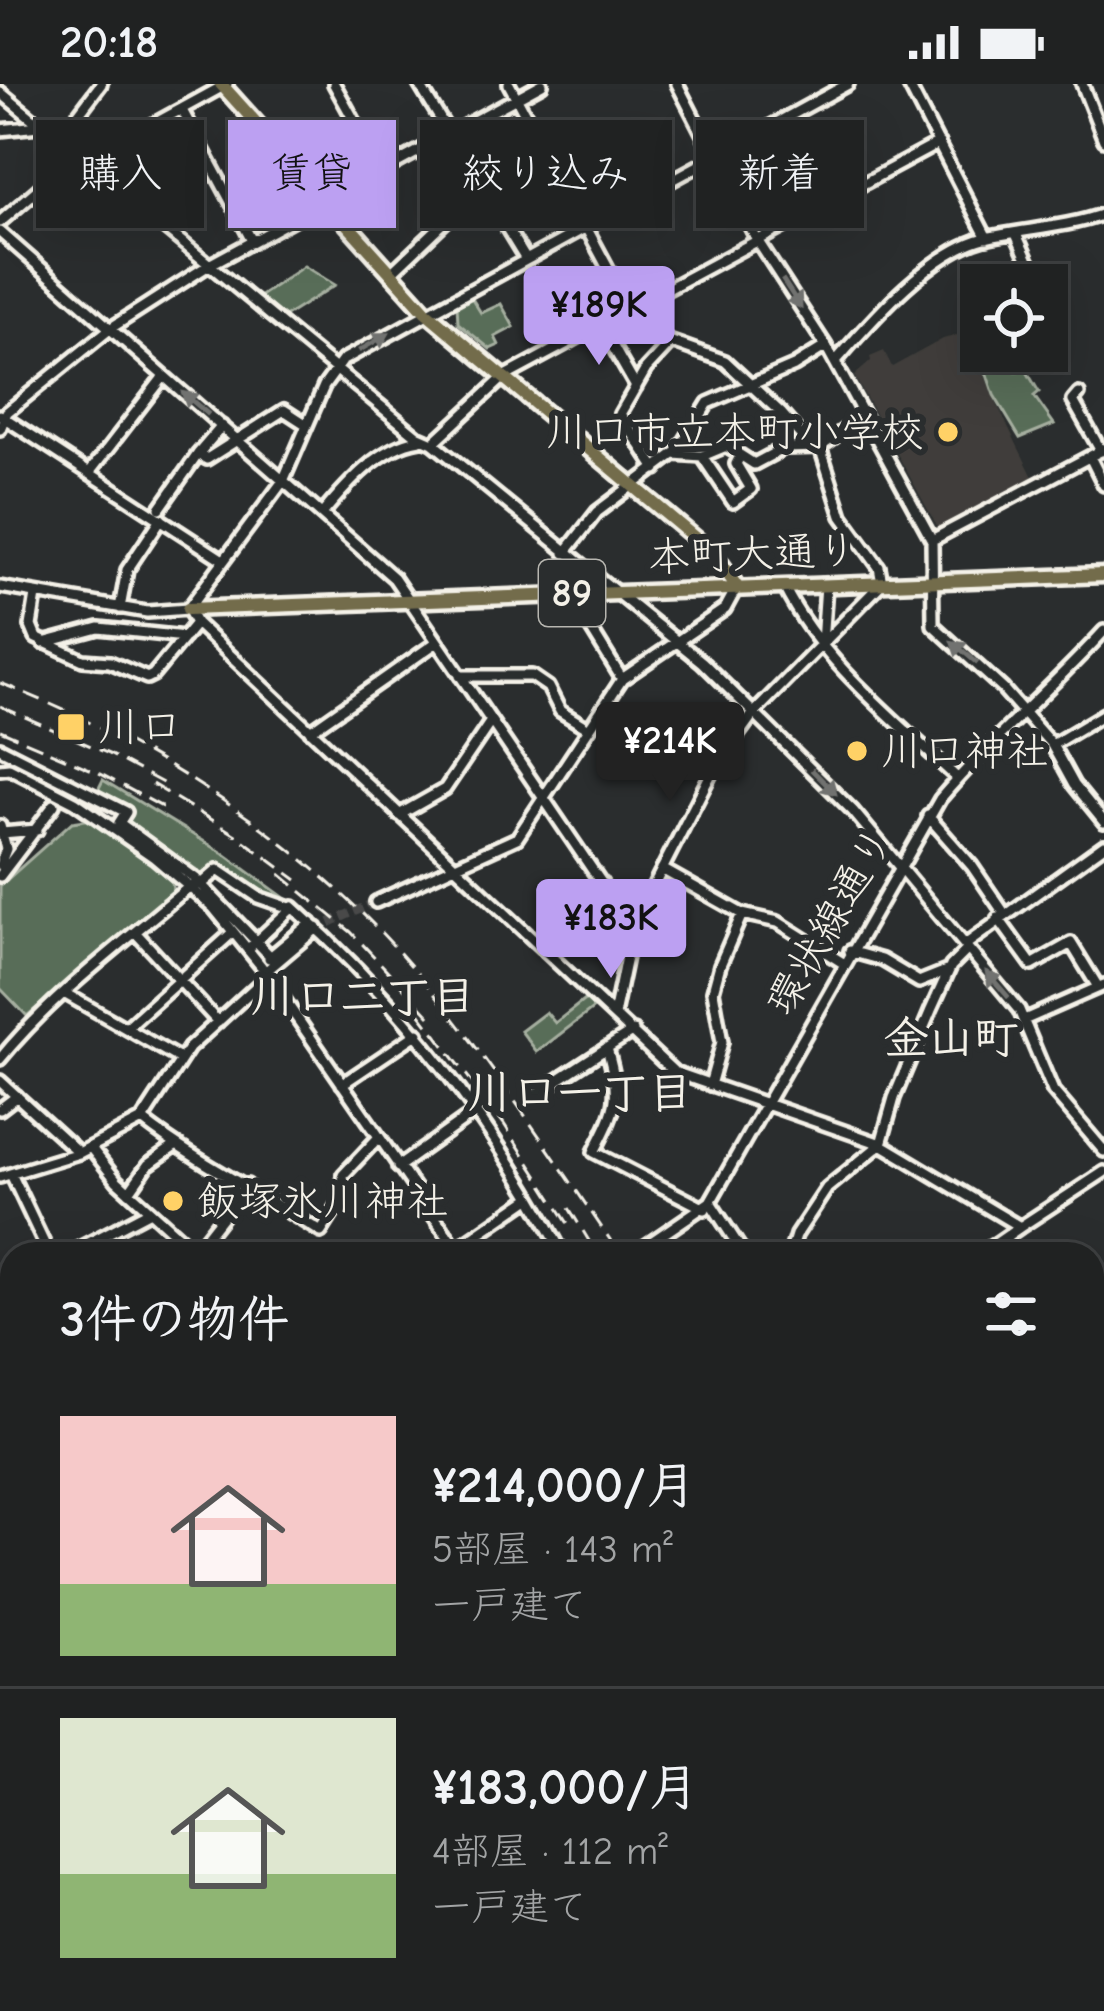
<!DOCTYPE html>
<html lang="ja">
<meta charset="utf-8">
<style>
body{margin:0;font-family:"Comic Neue","Klee One",sans-serif;background:#282a2a;color:#f1f3f6;height:100vh;display:flex;flex-direction:column;font-size:45px;white-space:nowrap}
*{box-sizing:border-box;margin:0}
p{font-size:39px;color:#a2a4a5}
.icon{flex:none;width:66px;height:66px;fill:none;stroke:currentColor;stroke-width:2;stroke-linecap:round;stroke-linejoin:round}
.map{position:relative;flex:1;overflow:hidden}
.panel{position:absolute;left:0px;top:1158px;width:1104px;height:771px;display:flex;flex-direction:column;background:#202222;border-radius:36px 36px 0 0;box-shadow:0 12px 48px #0002,0 0 0 3px #3d3f40}
.panel>*{flex:none}
.guide{position:absolute;left:36px;top:36px;width:1032px;height:108px;display:flex;gap:24px}
.tools{position:absolute;left:960px;top:180px;display:grid;gap:24px}
.tools a{display:grid;place-items:center;width:108px;height:108px;border-radius:0px;background:#202222;box-shadow:0 12px 48px #0002,0 0 0 3px #3d3f40;font-size:60px}
.price{position:absolute;translate:-50% -102px;padding:0 27px;border-radius:12px;background:#bca0f2;color:#111;font-size:39px;line-height:78px;filter:drop-shadow(0 3px 6px #0008)}
.price::after{content:'';position:absolute;left:50%;top:72px;width:36px;height:27px;margin-left:-18px;background:inherit;clip-path:polygon(0 0,100% 0,50% 100%)}
.price.active{background:#222;color:#fff}
ul{padding:0;list-style:none}
li{display:flex;align-items:center;gap:36px;height:300px;padding:0 60px}
li+li{border-top:3px solid #3d3f40}
li span{display:grid;place-items:center;flex:none;width:336px;height:240px;border-radius:0px;color:#555}
li>.icon{margin-inline-start:auto}
span .icon{width:144px;height:144px;fill:#fffc;stroke-width:1}
li b{font-size:51px}
h2{display:flex;justify-content:space-between;align-items:center;height:144px;padding:0 60px;font-size:51px}
.pill{padding:0 42px;border-radius:0px;background:#202222;box-shadow:0 12px 48px #0002,0 0 0 3px #3d3f40;font-size:42px;line-height:108px}
.pill.active{background:#bca0f2;color:#111}
.status{display:flex;justify-content:space-between;align-items:center;height:84px;padding:0 60px;background:#202222;direction:ltr}
.status svg{height:33px;fill:currentColor}
.map>svg:first-child{display:block}
.built{fill:#3f3e3a}
.green{fill:#586d58;stroke:#a6afa0;stroke-width:3}
.water{fill:#4e6372;stroke:#909ca1;stroke-width:3}
.lines{fill:none;stroke-linecap:round;stroke-linejoin:round}
.minor-tunnel{stroke:#484a4a;stroke-width:9;stroke-dasharray:9 4.5;stroke-linecap:butt}
.minor-casing{stroke:#f4f1e8;stroke-width:18}
.major-casing{stroke:#f4f1e8;stroke-width:21}
.minor{stroke:#2a2d2e;stroke-width:9}
.major{stroke:#736c4b;stroke-width:12}
.rail{stroke:#f4f1e8;stroke-width:3;stroke-dasharray:18 9;stroke-linecap:butt}
.oneway{fill:#71726f}
.poi-dot{fill:#ffd166;stroke:#2a2d2e;stroke-width:4.5}
.labels{text-anchor:middle;dominant-baseline:central;stroke-width:12;stroke-linejoin:round;paint-order:stroke}
.shield{fill:#2a2d2e;stroke:#b7b6b0;stroke-width:3}
.shield-label{font-size:39px;font-weight:bold;fill:#f4f1e8}
.poi-label{font-size:42px;fill:#f4f1e8;stroke:#2a2d2e;text-anchor:start}
.street-label{font-size:42px;fill:#f4f1e8;stroke:#2a2d2e}
.neighbourhood-label{font-size:45px;font-weight:bold;fill:#f4f1e8;stroke:#2a2d2e}
</style>
<div class="status"><b>20:18</b><svg viewBox="0 0 49 12"><path d="M0 12V9h3v3zM5 12V6h3v6zM10 12V3h3v9zM15 12V0h3v12zM26 1h20v11H26zM47 4h2v5h-2z"/></svg></div>
<div class="map">
<svg width="1104" height="1927" viewBox="0 0 1104 1927">
<rect width="100%" height="100%" fill="#2a2d2e"/>
<filter id="ink" filterUnits="userSpaceOnUse"><feTurbulence type="fractalNoise" baseFrequency=".00833" numOctaves="2"/><feDisplacementMap in="SourceGraphic" scale="24" xChannelSelector="R" yChannelSelector="G"/><feConvolveMatrix kernelMatrix="1 2 1 2 8 2 1 2 1" color-interpolation-filters="sRGB"/></filter>
<g filter="url(#ink)">
<!-- built -->
<path class="built" d="M969 248 993 312 1033 393 938 444 854 292 871 277 870 273 884 267 892 283 943 255Z"/>
<!-- green -->
<path class="green" d="M304 182 335 201 281 235 256 215Z
M471 213 481 229 501 220 514 243 495 253 499 261 490 265 458 239 457 220Z
M981 217V267H1005L1016 287 1026 286 1039 308 1034 312 1054 340 1020 354 994 311 968 235 965 224Z
M103 696 223 769 293 820 260 809 219 781 201 796 130 743 129 735 98 706Z
M92 735 172 795 173 809 27 932 0 904V802L72 738Z
M587 914 594 924 537 968 521 947 546 928 555 939Z
M12 1896V1917H224L228 1927H0V1902Z
M314 1917H460L448 1927H295Z"/>
<!-- water -->
<path class="water" d="M1104 1450V1733L1092 1741V1453Z
M470 1917H897L885 1927H451Z"/>
<g class="lines">
<!-- minor-tunnel -->
<path class="minor-tunnel" d="M317 844 376 818"/>
<!-- minor casing -->
<g class="minor-casing">
<path id="minor" d="M334 0 382 87
M419 0 525 174
M509 0 638 240 666 256 725 277 781 329 810 362
M677 0 757 156 826 262 932 456 933 541 1003 605 1052 661 1074 701 1104 738
M908 0 987 154
M1082 0 1104 56
M0 8 417 352 433 359 702 578 853 727 1019 926 1053 1007 1104 1067
M182 26 252 157
M0 46 39 42
M58 57 101 0
M0 138 43 101 227 0
M0 148 394 494 632 844
M1016 150 1039 201
M390 190 453 130 486 114
M601 242 636 303
M835 278C871 237 930 168 985 154 1025 145 1065 144 1104 130
M1079 310 1073 317 1101 367
M0 331 223 476
M0 345 7 328 111 244 209 181 542 0
M433 359 504 293 939 59
M198 370 222 342
M674 370 702 372 726 362 754 380 784 364 820 363 864 332
M702 372 733 418 751 405 736 380 740 372
M1090 373 1104 401
M656 385 620 330 646 285 671 258
M89 389 164 292
M160 424 198 370 207 375 284 326 307 341
M322 430C347 400 380 362 420 356
M932 456 1104 365
M565 469 597 428 679 366 708 319 794 282 826 262
M0 503 147 528 188 525
M784 503C822 579 896 636 957 694
M569 509 622 595
M36 511 31 542 36 554 83 576 110 578 147 594 153 591 196 539
M120 524 127 486 161 435
M188 525 196 539 674 988 881 1060 1020 1143 1104 1088
M188 525 283 397 324 302 343 276 848 0
M43 559 99 544 185 553
M822 559 826 501
M460 592H532L548 603 560 627 589 645
M310 647 437 558
M1052 661 1104 630
M0 664 126 728 119 739 196 795 271 873
M0 685 9 684 75 718 154 773 213 823 261 882 460 1170
M399 731 445 705 491 637
M928 732 972 782 1004 829
M0 742 6 765 0 781
M2 749 37 746
M662 785 742 830 778 838 843 879
M0 792 54 721
M376 818 517 754 622 595 725 525 737 503
M998 834 1032 881 1071 859 1098 903
M136 849 218 938
M965 861 1104 761
M248 865 293 823C402 920 493 1039 563 1170
M850 867 882 876 919 898 949 886
M269 874 311 839
M64 909 180 975
M614 931 632 844 715 682 754 629 882 499 879 483 842 432 820 363
M1024 936 1104 901
M126 944 233 848
M607 964C621 1015 618 1021 594 1068L705 1125
M0 975C54 909 125 858 190 802L202 800 218 786 258 813 290 824
M0 997 79 1069
M342 1000 418 949
M710 1001 722 958 713 907 720 881 742 830
M530 1014 633 947
M0 1025 17 1012
M142 1036C197 1079 262 1110 321 1148L345 1110 343 1091 378 1054
M91 1064 117 1097 180 1154 191 1170
M398 1083 475 1028
M11 1090 49 1170
M0 1093 79 1069 142 1036 189 964 260 899 265 888 317 844
M129 1108 148 1081 175 1062
M710 1118 744 1170
M68 1170 148 1128
M193 1170 247 1101
M449 1170 530 1114
M634 1170 710 1118 940 715C991 655 1051 605 1104 547
M790 1170 796 1151 827 1104 881 1060 894 1014 931 926 951 882 968 865
M981 1170 1020 1143
M997 1170 1007 1154
M0 1248 12 1273
M0 1388 12 1382
M0 1421 12 1446
M0 1525 12 1521
M0 1597 12 1619
M0 1728 12 1723
M0 1769 12 1762"/>
</g>
<!-- major casing -->
<g class="major-casing">
<path id="major" d="M221 0 426 228 714 470 737 503
M188 525 1104 491"/>
</g>
<!-- minor -->
<use href="#minor" class="minor"/>
<!-- major -->
<use href="#major" class="major"/>
<!-- rail -->
<path class="rail" d="M0 599C143 654 297 753 399 868 482 962 549 1068 620 1170
M0 622 109 670 168 702
M0 646 99 689 164 724
M152 700 236 751 297 796
M280 790 351 848 432 934
M417 926 504 1040 569 1141
M569 1124 597 1170
M1092 1850 1104 1867
M1092 1903 1104 1921
M1073 1917 1080 1927"/>
</g>
<!-- one-way arrows -->
<defs><path id="oneway-solid" d="M-6-.8H1V-3.2L6.5 0L1 3.2V.8H-6Z" transform="scale(3)"/></defs>
<g class="oneway">
<use href="#oneway-solid" transform="translate(792 210) rotate(57)"/>
<use href="#oneway-solid" transform="translate(374 258) rotate(-30)"/>
<use href="#oneway-solid" transform="translate(195 319) rotate(-140)"/>
<use href="#oneway-solid" transform="translate(964 568) rotate(-140)"/>
<use href="#oneway-solid" transform="translate(824 698) rotate(45)"/>
<use href="#oneway-solid" transform="translate(997 900) rotate(-131)"/>
</g>
</g>
<!-- markers -->
<g class="poi-dot">
<circle cx="948" cy="348" r="12"/>
<rect x="56" y="628" width="30" height="30" rx="6"/>
<circle cx="857" cy="667" r="12"/>
<circle cx="173" cy="1117" r="12"/>
</g>
<g class="labels">
<!-- shield labels -->
<rect class="shield" x="539" y="476" width="66" height="66" rx="9"/>
<g class="shield-label">
<text x="572" y="509">89</text>
</g>
<!-- poi labels -->
<g class="poi-label">
<text x="924" y="348" text-anchor="end">川口市立本町小学校</text>
<text x="98" y="643">川口</text>
<text x="881" y="667">川口神社</text>
<text x="197" y="1117">飯塚氷川神社</text>
</g>
<!-- street labels -->
<g class="street-label">
<text transform="translate(753 470) rotate(-2)">本町大通り</text>
<text transform="translate(830 837) rotate(-60)">環状線通り</text>
</g>
<!-- neighbourhood labels -->
<g class="neighbourhood-label">
<text x="363" y="913">川口二丁目</text>
<text x="951" y="954">金山町</text>
<text x="580" y="1009">川口一丁目</text>
</g>
</g>
</svg>
<div class="tools">
<a><svg class="icon" aria-label="locate" viewBox="0 0 24 24"><circle cx="12" cy="12" r="6"/><path d="M12 2v4M12 18v4M2 12h4M18 12h4"/></svg></a>
</div>
<b class="price" style="left:599px;top:284px">¥189K</b>
<b class="price active" style="left:670px;top:720px">¥214K</b>
<b class="price" style="left:611px;top:897px">¥183K</b>
<div class="guide">
<a class="pill">購入</a>
<a class="pill active">賃貸</a>
<a class="pill">絞り込み</a>
<a class="pill">新着</a>
</div>
<section class="panel">
<h2>3件の物件<svg class="icon" aria-label="filters" viewBox="0 0 24 24"><path d="M4 7h16M4 17h16"/><circle cx="9" cy="7" r="2"/><circle cx="15" cy="17" r="2"/></svg></h2>
<ul>
<li><span style="background:linear-gradient(#f6c9c9 70%,#8fb573 0)"><svg class="icon" aria-label="home" viewBox="0 0 24 24"><path d="M3 11l9-7 9 7M6 9v11h12V9"/></svg></span><div><b>¥214,000/月</b><p>5部屋 · 143 m²</p><p>一戸建て</p></div></li>
<li><span style="background:linear-gradient(#dfe7d0 65%,#8fb573 0)"><svg class="icon" aria-label="home" viewBox="0 0 24 24"><path d="M3 11l9-7 9 7M6 9v11h12V9"/></svg></span><div><b>¥183,000/月</b><p>4部屋 · 112 m²</p><p>一戸建て</p></div></li>
</ul>
</section>
</div>
